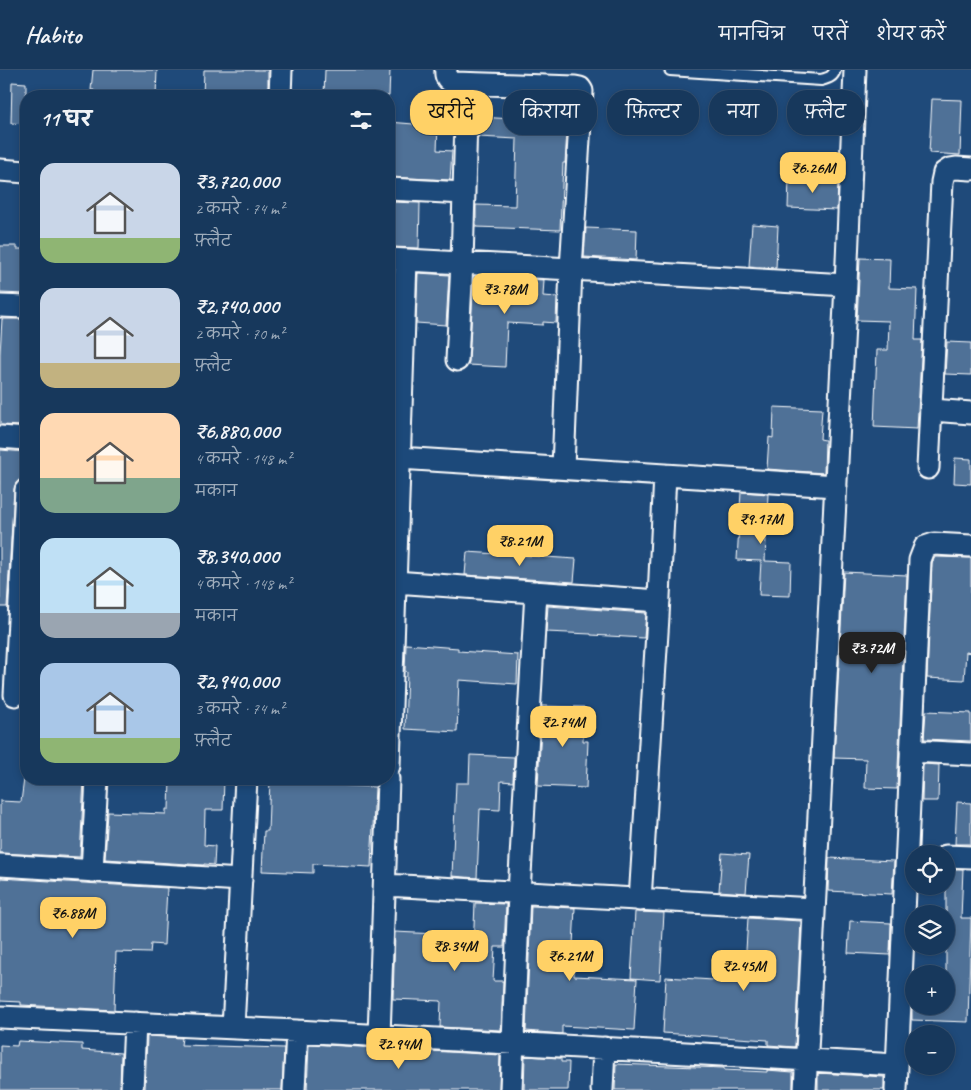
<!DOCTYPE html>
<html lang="hi">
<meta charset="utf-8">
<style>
body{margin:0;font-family:Caveat,"Playpen Sans Deva",sans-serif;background:#203f62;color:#f1f3f6;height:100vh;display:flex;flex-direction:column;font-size:19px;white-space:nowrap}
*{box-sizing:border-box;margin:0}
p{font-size:16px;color:#9eacbb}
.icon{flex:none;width:28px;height:28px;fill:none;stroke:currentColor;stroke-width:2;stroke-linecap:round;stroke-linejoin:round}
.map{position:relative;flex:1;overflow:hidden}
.drawer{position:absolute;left:20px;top:20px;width:375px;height:695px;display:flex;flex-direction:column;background:#17385c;border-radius:20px;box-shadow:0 2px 8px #0003,0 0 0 1px #365272}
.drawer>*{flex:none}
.guide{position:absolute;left:410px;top:20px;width:475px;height:45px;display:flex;gap:10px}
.buttons{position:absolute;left:905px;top:775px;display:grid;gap:10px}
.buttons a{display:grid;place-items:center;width:50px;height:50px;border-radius:50%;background:#17385c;box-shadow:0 2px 8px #0003,0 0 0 1px #365272;font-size:25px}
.price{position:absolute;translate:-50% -42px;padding:0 11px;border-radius:10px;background:#ffd166;color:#111;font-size:16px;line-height:32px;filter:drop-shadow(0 1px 2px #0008)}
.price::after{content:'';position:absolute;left:50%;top:30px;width:15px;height:11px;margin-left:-8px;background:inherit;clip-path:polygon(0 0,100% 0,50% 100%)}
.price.selected{background:#222;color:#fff}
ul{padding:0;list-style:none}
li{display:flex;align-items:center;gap:15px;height:125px;padding:0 20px}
li span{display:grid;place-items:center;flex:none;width:140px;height:100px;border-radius:15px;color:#555}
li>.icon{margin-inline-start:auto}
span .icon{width:60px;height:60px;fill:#fffc;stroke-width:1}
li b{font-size:21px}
h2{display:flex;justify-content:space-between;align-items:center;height:60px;padding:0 20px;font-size:21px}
.pill{padding:0 18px;border-radius:20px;background:#17385c;box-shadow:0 2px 8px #0003,0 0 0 1px #365272;font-size:18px;line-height:45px}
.pill.selected{background:#ffd166;color:#111}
header{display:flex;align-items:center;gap:30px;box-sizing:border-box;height:70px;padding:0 25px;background:#17385c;border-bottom:1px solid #365272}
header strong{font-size:24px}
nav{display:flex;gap:28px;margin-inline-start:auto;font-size:18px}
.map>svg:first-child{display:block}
.building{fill:#507197;stroke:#fff}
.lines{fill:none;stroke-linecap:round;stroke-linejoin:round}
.lane-casing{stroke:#fff;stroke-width:14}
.street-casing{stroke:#fff;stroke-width:25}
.lane{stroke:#1f4a7a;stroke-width:10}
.street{stroke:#1f4a7a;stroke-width:21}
</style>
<header>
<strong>Habito</strong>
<nav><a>मानचित्र</a><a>परतें</a><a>शेयर करें</a></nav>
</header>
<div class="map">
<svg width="971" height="1020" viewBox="0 0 971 1020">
<rect width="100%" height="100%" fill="#1f4a7a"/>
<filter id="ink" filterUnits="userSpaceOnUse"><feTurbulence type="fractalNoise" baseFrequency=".02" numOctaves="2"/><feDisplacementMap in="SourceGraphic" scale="10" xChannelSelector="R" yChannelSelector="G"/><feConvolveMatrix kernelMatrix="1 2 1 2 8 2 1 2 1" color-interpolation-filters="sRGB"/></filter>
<g filter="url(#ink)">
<!-- building -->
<path class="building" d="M93 0H157L156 26H94V20H91Z
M204 0H268V26H203Z
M325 0H390L389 26H324Z
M12 12 26 13V54L11 53Z
M514 27 569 29 565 93H563L560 160 476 157V135L515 136 517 69 478 67 479 47 513 49Z
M932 29 962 30 960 85 929 83Z
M389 52 438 56 437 80 452 81 450 110 389 107Z
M789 108 838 110 837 140 788 138Z
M389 132 420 133 419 178 392 177V157H389Z
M752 154 778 156 776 198 749 196Z
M586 158 637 160 636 190 584 187Z
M0 176H17V179H26V224L0 223Z
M860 188 890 189 889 218 917 219 915 270H922L917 359 874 357 877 280H888L889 251 857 250Z
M389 202H393L392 234H389Z
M418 203 449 205 446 255 416 253Z
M474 206 544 210 543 226 557 227 556 253 543 252V255L507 253 505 297 468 295 469 291Z
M2 249H26V314L24 356 0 355V284Z
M947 272 971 273V305L945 304Z
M774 337 822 339 820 369 825 370 824 403 767 399 769 367 773 368Z
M0 380 26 382 25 408 20 409 16 413 14 419 7 537H0Z
M955 388 971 389V414L954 413Z
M741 422 768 424 765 491 791 492 790 526 759 525 761 491 737 490Z
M467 482 576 489 574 512 465 505Z
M935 487 971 488V583L966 582 964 610 927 608 932 493Z
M844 502 907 505 897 719 865 718 866 689 834 688Z
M548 536 646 543 644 568 591 565V564L546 562Z
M406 574 458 578V581L518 585 517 614 459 610 457 662 405 659 407 602 405 601Z
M542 636 584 637 583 671H588L586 718 538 716Z
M926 641 971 643V671L924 669Z
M470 685 514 687 513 712 501 711 500 740 480 739 477 808 452 806 456 713H469Z
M923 694 939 695 938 731H922Z
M24 709H84L80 787 0 783V731L21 732Z
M170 709H224L223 740H205L204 775 215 776 214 795 204 794V795L105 789 108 742 166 744V739H169Z
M270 709H311V714L375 717 371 797 313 794V803L262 801 264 761H268Z
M957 732 971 733V774H955Z
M722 783 749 785 746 823 719 821Z
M829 788 894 791 892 824 828 821Z
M946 799H963L961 848H971L968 952 912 950V936H946Z
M0 808 167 818 164 875 151 874 150 883 116 882 114 940 21 935V932L0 931Z
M475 833 506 834 504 877H495L493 911H503L501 960 440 957 441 931 393 929 395 862 436 864V877L473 879Z
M531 836 575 838 573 875H575L574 906 637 909 634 960 562 956V964L526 961Z
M635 842 664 843 660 910 631 908Z
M748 848 801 851 795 977 768 975V970L663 963 666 907 744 912Z
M850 851 891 853 890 885 848 883Z
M147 966 182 968 181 975 284 978 282 1020H145Z
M18 971 82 974V980L121 983 120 1020H0V975L17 976Z
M309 974 500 985 499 1020H307Z
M525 986 561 988V992H569L568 1020H524Z
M616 994 724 998V1000L767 1002V1000L793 1002V1020H615Z
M818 1003 884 1007V1020H818Z"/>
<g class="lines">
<!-- lane casing -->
<g class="lane-casing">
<path id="lane" d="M670 0 821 10C828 8 833 7 835 0"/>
</g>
<!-- street casing -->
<g class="street-casing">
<path id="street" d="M446 0C445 7 448 11 455 13L575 17 580 18 582 21 571 199 563 398
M280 26 281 0
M0 100 26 102
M389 119 464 123
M389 189 571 199 846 215
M0 236 26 237
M457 290 462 193 467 14
M932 340 971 343
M0 367 26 369
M399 388 836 416
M928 398 942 112 944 103 950 99 956 98 971 99
M395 512 659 531
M15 625 26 420
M911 681 971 684
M389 696 406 190
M946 786 971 787
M0 795 241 810
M92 801 97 709
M385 815 814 839
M640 830 658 547 665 405
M0 947 297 961 897 995
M233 958 246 709
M379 966 388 709
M132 1020 135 953
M294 1020 297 961
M511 1020 519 823 536 522
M602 1020 604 978
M805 1020 846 215 855 0
M896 1020 920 490 925 477 934 474 971 476"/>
</g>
<!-- lane -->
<use href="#lane" class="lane"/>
<!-- street -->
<use href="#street" class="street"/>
</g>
</g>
</svg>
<div class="buttons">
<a><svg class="icon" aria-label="locate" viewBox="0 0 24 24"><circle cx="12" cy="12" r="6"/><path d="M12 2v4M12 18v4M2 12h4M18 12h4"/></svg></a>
<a><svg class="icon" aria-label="layers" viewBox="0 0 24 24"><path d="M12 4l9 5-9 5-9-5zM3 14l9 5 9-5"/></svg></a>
<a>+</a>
<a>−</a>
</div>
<b class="price" style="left:813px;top:124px">₹6.26M</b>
<b class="price" style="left:505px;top:245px">₹3.78M</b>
<b class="price" style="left:761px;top:475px">₹9.17M</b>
<b class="price" style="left:520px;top:497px">₹8.21M</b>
<b class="price selected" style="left:872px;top:604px">₹3.72M</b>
<b class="price" style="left:563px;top:678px">₹2.74M</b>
<b class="price" style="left:73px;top:869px">₹6.88M</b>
<b class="price" style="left:455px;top:902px">₹8.34M</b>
<b class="price" style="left:570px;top:912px">₹6.21M</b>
<b class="price" style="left:744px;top:922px">₹2.45M</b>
<b class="price" style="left:399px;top:1000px">₹2.94M</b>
<div class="guide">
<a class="pill selected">खरीदें</a>
<a class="pill">किराया</a>
<a class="pill">फ़िल्टर</a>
<a class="pill">नया</a>
<a class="pill">फ़्लैट</a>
</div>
<section class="drawer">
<h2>11 घर<svg class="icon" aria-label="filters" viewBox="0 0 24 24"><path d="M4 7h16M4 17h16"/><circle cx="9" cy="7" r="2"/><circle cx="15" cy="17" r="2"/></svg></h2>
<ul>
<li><span style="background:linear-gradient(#c9d6e8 75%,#8fb573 0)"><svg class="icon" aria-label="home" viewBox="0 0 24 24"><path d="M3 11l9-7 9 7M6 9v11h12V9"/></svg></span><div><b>₹3,720,000</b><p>2 कमरे · 74 m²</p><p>फ़्लैट</p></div></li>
<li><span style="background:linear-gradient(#c9d6e8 75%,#c2b280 0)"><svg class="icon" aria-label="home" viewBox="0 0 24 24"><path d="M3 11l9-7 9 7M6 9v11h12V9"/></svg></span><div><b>₹2,740,000</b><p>2 कमरे · 70 m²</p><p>फ़्लैट</p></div></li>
<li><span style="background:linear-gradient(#ffd9b3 65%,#7fa58c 0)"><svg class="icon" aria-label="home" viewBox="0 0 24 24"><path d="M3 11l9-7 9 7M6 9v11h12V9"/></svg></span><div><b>₹6,880,000</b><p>4 कमरे · 148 m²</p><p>मकान</p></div></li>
<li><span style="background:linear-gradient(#bfe0f5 75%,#9aa5b1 0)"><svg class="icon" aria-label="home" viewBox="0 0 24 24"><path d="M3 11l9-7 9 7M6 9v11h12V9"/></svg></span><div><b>₹8,340,000</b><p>4 कमरे · 148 m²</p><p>मकान</p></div></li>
<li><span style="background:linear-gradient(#a9c7e8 75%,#8fb573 0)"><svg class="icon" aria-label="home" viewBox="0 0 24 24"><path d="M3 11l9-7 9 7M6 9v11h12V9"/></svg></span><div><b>₹2,940,000</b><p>3 कमरे · 74 m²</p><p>फ़्लैट</p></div></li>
</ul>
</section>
</div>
